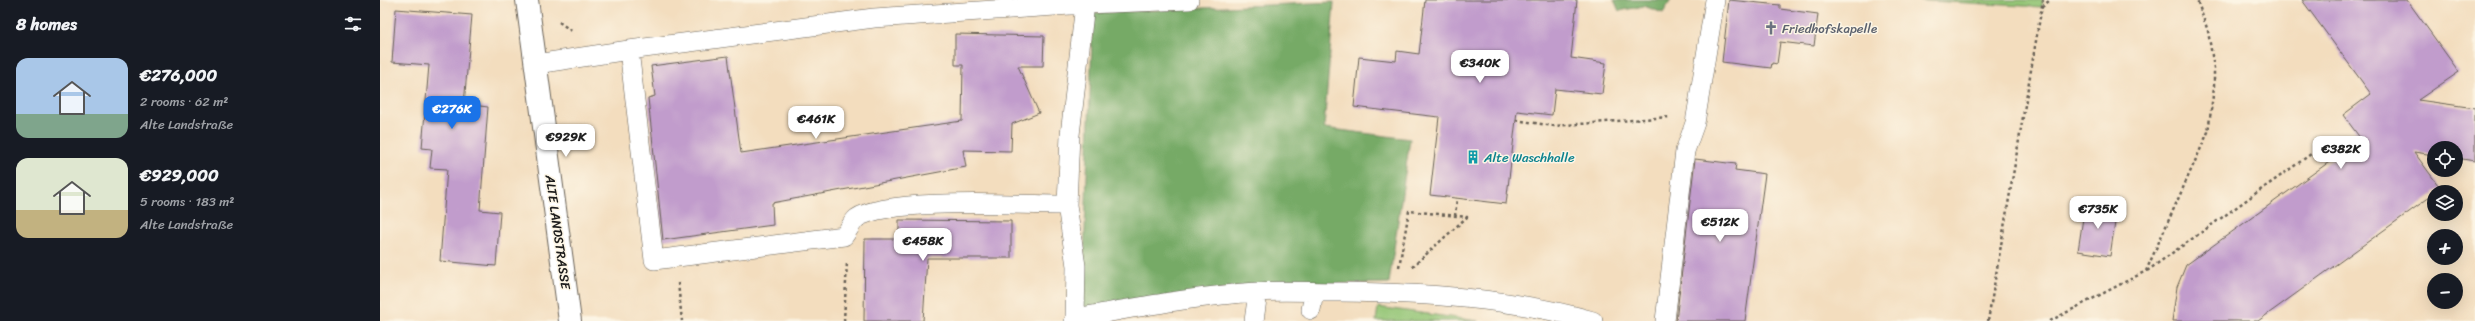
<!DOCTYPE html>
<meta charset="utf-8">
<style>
body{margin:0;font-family:Sriracha,sans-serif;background:#242831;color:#f1f3f6;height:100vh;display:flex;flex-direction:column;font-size:15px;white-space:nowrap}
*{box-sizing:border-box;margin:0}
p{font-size:13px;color:#9ea1a6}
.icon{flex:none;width:22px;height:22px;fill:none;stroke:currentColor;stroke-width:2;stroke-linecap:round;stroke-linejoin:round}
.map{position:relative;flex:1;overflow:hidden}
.drawer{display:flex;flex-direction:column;background:#171b24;width:380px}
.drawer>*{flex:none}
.fabs{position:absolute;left:2047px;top:141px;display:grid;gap:8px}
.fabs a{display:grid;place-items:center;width:36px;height:36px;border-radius:50%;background:#171b24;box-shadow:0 4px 16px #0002;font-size:20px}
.price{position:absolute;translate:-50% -34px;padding:0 9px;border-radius:8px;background:#fff;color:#222;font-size:13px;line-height:26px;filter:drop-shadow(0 1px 2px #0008)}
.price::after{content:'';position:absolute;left:50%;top:24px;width:12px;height:9px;margin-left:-6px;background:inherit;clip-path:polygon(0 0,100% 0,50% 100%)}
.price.active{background:#1a73e8;color:#fff}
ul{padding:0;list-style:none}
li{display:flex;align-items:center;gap:12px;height:100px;padding:0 16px}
li span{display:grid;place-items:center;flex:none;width:112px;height:80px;border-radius:12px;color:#555}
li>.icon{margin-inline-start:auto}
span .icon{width:48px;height:48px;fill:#fffc;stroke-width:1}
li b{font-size:17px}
h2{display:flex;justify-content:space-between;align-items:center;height:48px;padding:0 16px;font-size:17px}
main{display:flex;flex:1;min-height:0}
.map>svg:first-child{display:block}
.green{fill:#93c575;stroke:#587048}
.forest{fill:#76aa66;stroke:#496341}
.building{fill:#c19ccc}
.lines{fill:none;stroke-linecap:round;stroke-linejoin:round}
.service-casing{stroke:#676055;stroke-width:20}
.minor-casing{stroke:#676055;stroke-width:24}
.path{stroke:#676055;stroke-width:2.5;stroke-dasharray:3 3;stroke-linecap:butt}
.service{stroke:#fff;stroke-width:19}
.minor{stroke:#fff;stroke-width:22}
.labels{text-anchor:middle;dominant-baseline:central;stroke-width:3;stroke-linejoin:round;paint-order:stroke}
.worship-label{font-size:13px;fill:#5b616d;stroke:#fcf5e5;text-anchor:start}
.culture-label{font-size:13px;fill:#0d838f;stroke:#fcf5e5;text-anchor:start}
.street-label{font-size:13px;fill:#1c1c1c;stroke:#fcf5e5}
</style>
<main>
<section class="drawer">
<h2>8 homes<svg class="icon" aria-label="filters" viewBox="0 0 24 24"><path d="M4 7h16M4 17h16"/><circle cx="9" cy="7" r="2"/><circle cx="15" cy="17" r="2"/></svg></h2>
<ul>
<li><span style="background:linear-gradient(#a9c7e8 70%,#7fa58c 0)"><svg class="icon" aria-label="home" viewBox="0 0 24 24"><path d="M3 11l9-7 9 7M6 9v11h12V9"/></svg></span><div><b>€276,000</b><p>2 rooms · 62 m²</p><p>Alte Landstraße</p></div></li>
<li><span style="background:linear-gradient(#dfe7d0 65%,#c2b280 0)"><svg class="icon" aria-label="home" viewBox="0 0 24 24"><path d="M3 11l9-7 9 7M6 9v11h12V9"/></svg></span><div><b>€929,000</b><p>5 rooms · 183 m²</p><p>Alte Landstraße</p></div></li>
</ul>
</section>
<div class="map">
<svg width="2095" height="321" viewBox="0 0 2095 321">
<rect width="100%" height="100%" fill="#fcf5e5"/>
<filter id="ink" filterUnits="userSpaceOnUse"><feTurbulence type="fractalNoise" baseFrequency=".025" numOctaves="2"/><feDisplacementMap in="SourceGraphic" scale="8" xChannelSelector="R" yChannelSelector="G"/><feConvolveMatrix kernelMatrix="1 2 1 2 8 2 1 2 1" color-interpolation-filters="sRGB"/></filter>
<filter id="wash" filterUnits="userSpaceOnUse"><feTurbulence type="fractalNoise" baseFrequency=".012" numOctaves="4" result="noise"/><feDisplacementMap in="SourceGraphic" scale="16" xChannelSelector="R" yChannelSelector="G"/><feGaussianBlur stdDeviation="0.9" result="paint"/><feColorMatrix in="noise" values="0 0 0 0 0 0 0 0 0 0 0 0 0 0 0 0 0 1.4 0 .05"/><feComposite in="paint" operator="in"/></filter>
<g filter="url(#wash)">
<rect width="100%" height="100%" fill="#f3ddbe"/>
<!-- green -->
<path class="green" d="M1531 0H1663L1662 7Z
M998 307 1098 321H996Z"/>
<!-- forest -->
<path class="forest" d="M1234 0H1291L1283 13 1264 6 1239 11Z
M954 2 944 128 1030 139 1009 283 877 285 702 310 713 13Z"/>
<g id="blocks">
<!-- building -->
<path class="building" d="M1045 0H1197L1191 58 1226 63 1222 94 1175 89 1172 115 1137 111 1126 204 1050 195 1059 117 974 107 979 57 1016 61 1017 51 1039 54Z
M1349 0 1400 5V9L1438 14 1434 46 1400 42 1397 64 1392 63 1391 68 1342 62Z
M1922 0H2027L2079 72 2038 100 2095 108V161L2076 158V148H2054V155L2034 152 2061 189 2054 192V194L1878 321H1792L1797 287 1806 265 1981 139 1963 115 1991 94Z
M16 9 92 15 84 104 108 107 100 210 120 212 116 266 60 261 67 169 50 168 52 149 42 148 49 65 12 62Z
M575 34 664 36 663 66H638L659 113 632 124 631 151 583 150 586 167 392 203 393 225 283 240 268 98 275 96 271 66 348 56 361 153 582 121 583 65H575Z
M1315 159 1356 164 1355 170 1385 174 1365 321H1296Z
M1705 205 1737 209 1730 256 1698 251Z
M519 220 631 221V258H547L543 321H484L485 239H519Z"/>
</g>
</g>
<g filter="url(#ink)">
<use href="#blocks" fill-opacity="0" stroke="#676055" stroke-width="1"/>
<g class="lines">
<!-- service casing -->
<g class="service-casing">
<path id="service" d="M705 0V4L809 0
M156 64 249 50
M687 205C644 205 508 197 477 218 472 222 468 231 464 236L274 260 249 50 494 18 705 4 690 135 687 205 696 266 695 318
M931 310 934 292
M694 321 695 318C755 308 816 296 877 292 904 290 932 292 959 292 1043 293 1132 298 1213 321
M874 321 878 292
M1285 321 1305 151 1315 123 1335 0"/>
</g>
<!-- minor casing -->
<g class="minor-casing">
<path id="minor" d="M147 0 190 321"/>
</g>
<!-- path -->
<path class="path" d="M1662 7 1670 0
M179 22 193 32
M1136 120 1174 126 1290 117
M1075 216 1077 198
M1019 267 1029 211 1087 217 1031 268
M1767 271 1945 144
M298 283 302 321
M464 321 467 262
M1608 321 1663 0
M1670 321 1766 271 1828 132 1834 88V68L1828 31 1817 0"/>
<!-- service -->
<use href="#service" class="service"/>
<!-- minor -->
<use href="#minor" class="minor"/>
</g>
</g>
<!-- icons -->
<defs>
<g id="church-bare" transform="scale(1.08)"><path d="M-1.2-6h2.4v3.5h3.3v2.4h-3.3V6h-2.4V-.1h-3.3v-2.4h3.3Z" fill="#6b7280" stroke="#fcf5e5" stroke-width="2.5" paint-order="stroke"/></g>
<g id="building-bare" transform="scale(1.08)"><path d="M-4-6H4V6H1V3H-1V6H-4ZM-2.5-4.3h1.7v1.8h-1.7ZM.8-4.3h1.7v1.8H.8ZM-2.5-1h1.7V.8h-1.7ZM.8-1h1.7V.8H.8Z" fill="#0f9aa8" stroke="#fcf5e5" stroke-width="2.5" paint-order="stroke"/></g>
</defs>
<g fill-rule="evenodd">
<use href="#church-bare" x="1391" y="28"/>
<use href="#building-bare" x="1093" y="157"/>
</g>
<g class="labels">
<!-- worship labels -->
<g class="worship-label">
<text x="1402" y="28">Friedhofskapelle</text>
</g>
<!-- culture labels -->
<g class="culture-label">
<text x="1104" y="157">Alte Waschhalle</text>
</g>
<!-- street labels -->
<g class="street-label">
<text transform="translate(178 232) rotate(82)">ALTE LANDSTRASSE</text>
</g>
</g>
</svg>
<div class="fabs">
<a><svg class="icon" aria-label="locate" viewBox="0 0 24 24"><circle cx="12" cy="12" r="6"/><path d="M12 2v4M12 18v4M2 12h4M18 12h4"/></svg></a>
<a><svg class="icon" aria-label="layers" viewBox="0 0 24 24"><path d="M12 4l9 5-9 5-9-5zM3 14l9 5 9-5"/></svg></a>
<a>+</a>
<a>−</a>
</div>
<b class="price" style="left:1100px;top:84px">€340K</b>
<b class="price active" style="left:72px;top:130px">€276K</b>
<b class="price" style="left:436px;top:140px">€461K</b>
<b class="price" style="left:186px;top:158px">€929K</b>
<b class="price" style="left:1961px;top:170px">€382K</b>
<b class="price" style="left:1718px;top:230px">€735K</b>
<b class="price" style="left:1340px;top:243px">€512K</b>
<b class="price" style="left:543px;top:262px">€458K</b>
</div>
</main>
